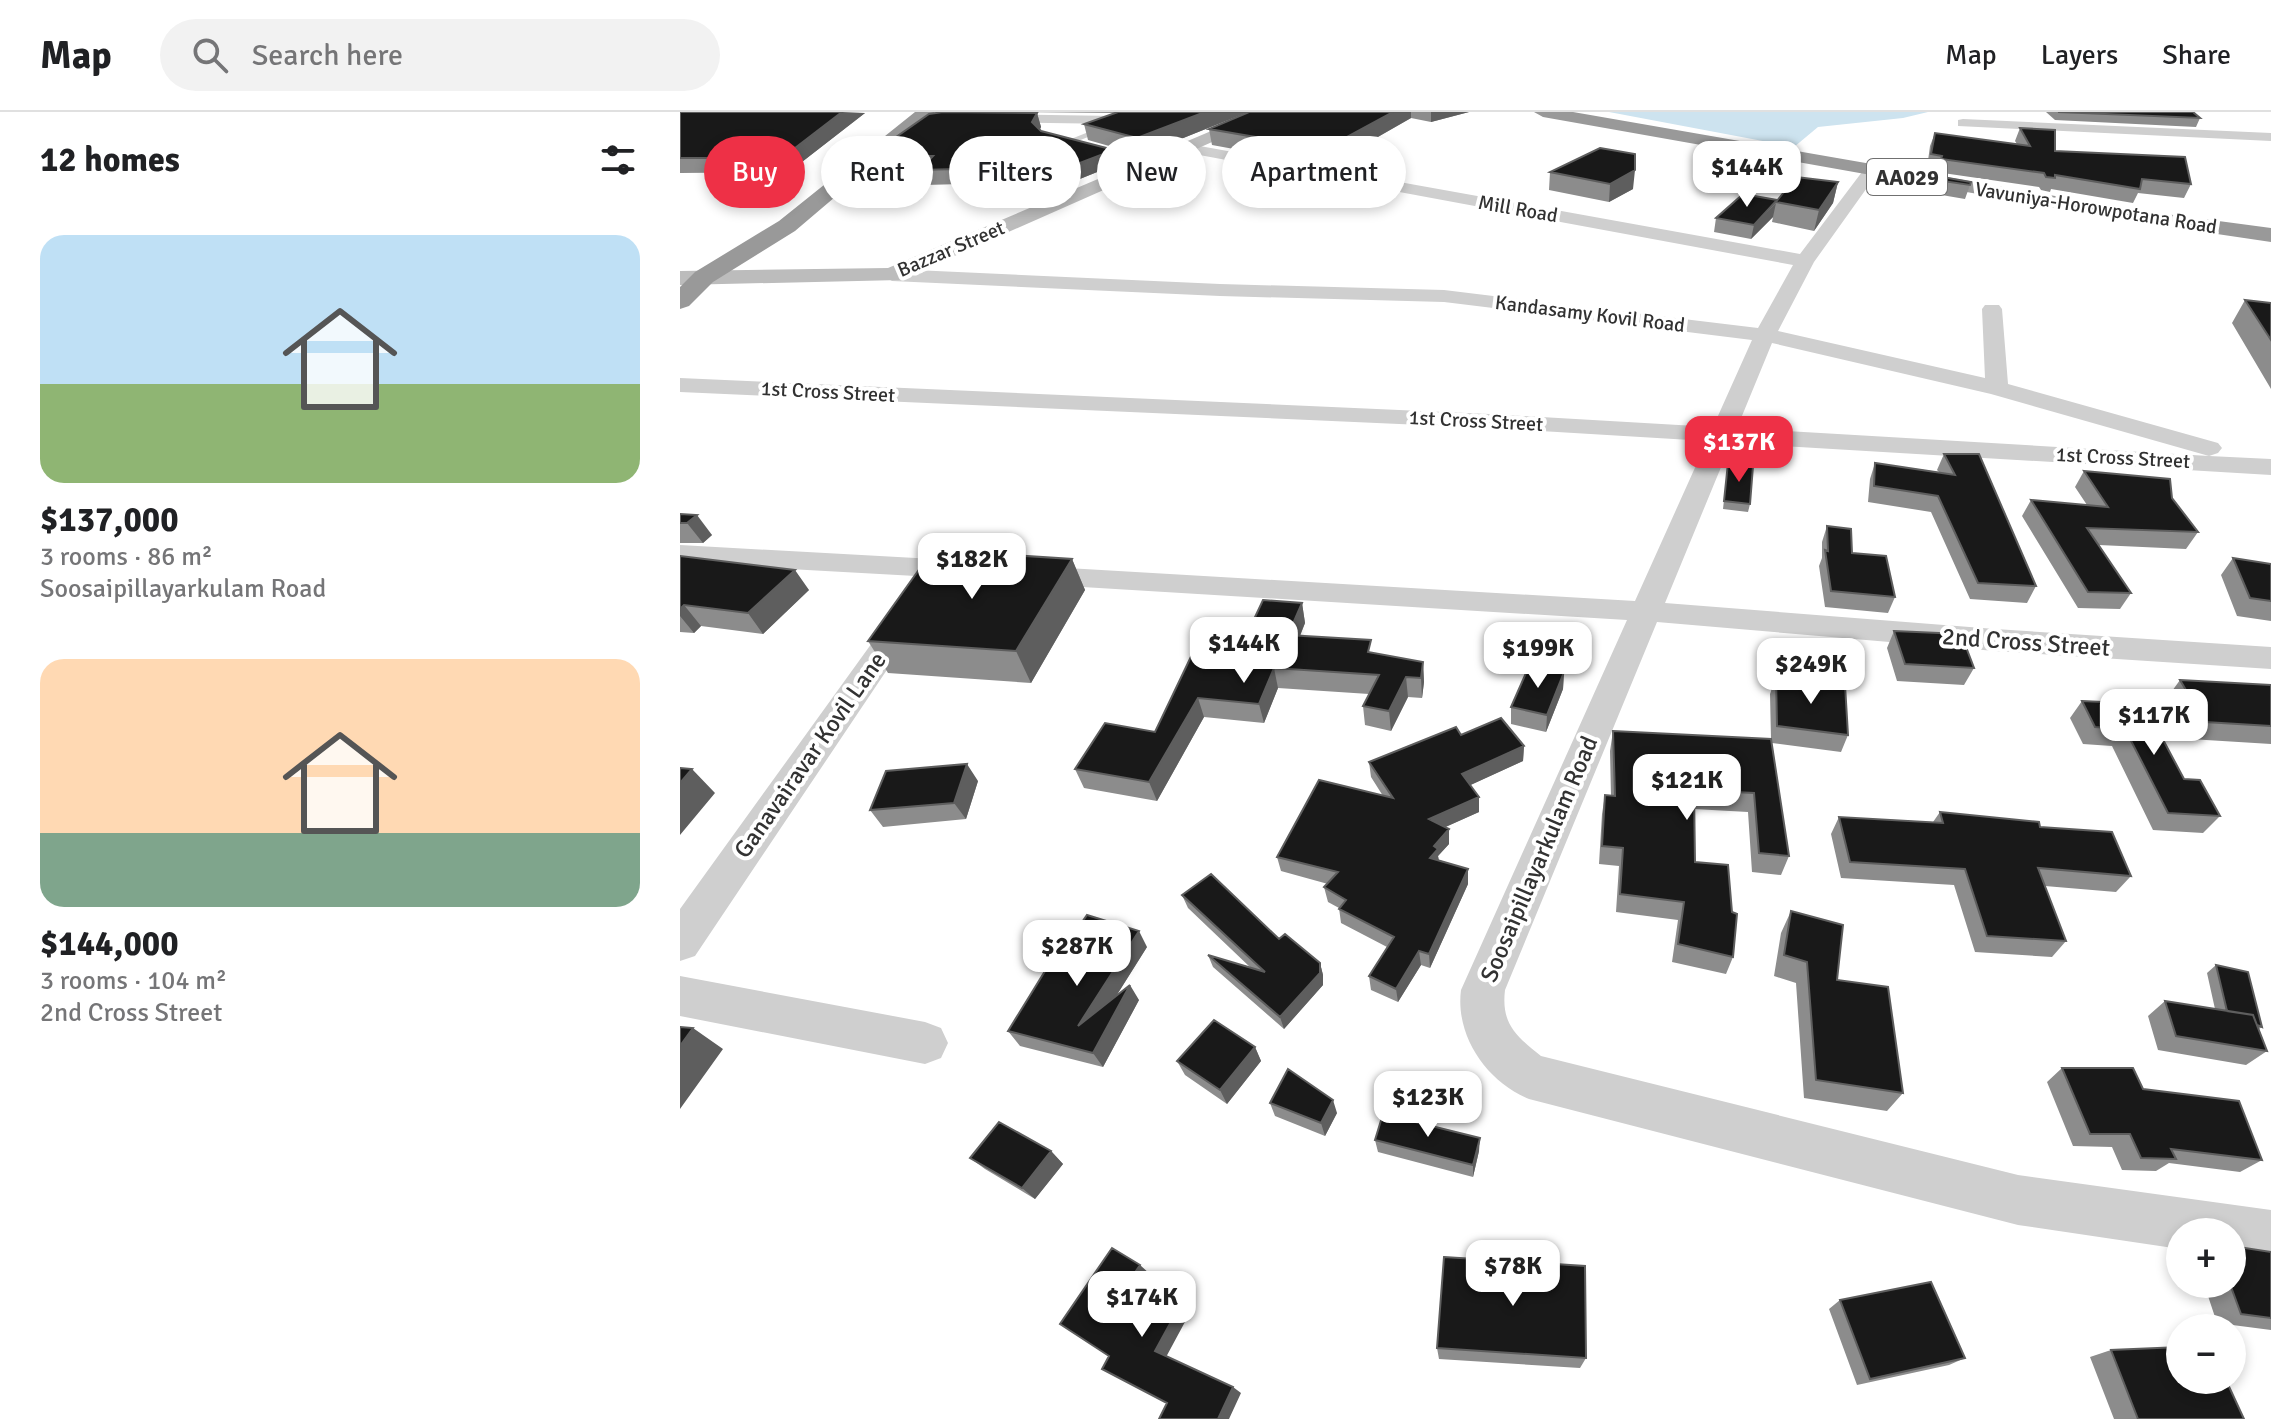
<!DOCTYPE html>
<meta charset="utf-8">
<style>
body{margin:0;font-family:Signika,sans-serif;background:#f2f2f2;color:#202124;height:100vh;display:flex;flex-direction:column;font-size:30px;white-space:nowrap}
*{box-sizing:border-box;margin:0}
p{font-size:26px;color:#757577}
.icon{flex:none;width:44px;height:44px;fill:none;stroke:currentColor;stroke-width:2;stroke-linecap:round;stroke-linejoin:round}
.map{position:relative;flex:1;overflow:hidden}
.details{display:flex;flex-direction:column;background:#fff;width:680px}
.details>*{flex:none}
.banner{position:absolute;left:24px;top:24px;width:760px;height:72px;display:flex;gap:16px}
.tools{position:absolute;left:1486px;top:1106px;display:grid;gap:16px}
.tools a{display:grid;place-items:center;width:80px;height:80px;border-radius:50%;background:#fff;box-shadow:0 4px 12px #0003;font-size:40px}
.price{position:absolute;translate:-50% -68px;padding:0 18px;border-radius:16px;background:#fff;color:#222;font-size:26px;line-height:52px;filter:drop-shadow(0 2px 4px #0008)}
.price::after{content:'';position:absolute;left:50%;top:48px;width:24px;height:18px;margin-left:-12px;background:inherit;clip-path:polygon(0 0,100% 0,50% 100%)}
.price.current{background:#ee3046;color:#fff}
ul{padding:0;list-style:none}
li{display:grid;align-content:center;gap:16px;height:424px;padding:0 40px}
li span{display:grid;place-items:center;height:248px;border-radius:24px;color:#555}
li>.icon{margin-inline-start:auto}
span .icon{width:144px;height:144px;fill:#fffc;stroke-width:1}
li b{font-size:34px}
h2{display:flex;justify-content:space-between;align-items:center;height:96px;padding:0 40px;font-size:34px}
.tag{padding:0 28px;border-radius:36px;background:#fff;box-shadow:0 4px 12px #0003;font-size:28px;line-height:72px}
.tag.current{background:#ee3046;color:#fff}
header{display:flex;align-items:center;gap:48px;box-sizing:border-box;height:112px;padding:0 40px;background:#fff;border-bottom:2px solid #e0e0e0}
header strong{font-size:38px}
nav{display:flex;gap:44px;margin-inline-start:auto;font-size:28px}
.search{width:560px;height:72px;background:#f2f2f2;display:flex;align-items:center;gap:20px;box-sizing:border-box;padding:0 28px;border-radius:44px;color:#757577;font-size:30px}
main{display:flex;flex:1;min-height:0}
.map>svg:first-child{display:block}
.water{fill:#cde3ef}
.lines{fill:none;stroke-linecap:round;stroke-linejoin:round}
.lane{fill:#cfcfcf;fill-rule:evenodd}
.street{fill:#cfcfcf;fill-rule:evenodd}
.secondary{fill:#bcbcbc;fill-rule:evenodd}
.highway{fill:#999;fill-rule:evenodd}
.wall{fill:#8c8c8c}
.shaded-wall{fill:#5e5e5e}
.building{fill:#191919;stroke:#5e5e5e;stroke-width:2}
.labels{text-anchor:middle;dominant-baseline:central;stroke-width:8;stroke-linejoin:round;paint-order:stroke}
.far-street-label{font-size:20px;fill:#323232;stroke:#fff}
.shield{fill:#fff;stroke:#707070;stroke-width:2}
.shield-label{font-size:22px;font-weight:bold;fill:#323232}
.street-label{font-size:24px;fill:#323232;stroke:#fff}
</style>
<header>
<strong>Map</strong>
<div class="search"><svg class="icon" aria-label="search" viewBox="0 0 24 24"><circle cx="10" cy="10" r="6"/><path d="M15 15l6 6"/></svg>Search here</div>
<nav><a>Map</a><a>Layers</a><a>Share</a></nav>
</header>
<main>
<section class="details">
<h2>12 homes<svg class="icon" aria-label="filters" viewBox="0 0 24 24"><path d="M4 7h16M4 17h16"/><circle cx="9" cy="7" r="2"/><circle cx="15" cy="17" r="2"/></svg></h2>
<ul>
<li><span style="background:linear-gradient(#bfe0f5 60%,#8fb573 0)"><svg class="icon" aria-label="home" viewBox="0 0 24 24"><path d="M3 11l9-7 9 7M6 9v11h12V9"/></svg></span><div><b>$137,000</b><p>3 rooms · 86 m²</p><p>Soosaipillayarkulam Road</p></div></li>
<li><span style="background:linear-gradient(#ffd9b3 70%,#7fa58c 0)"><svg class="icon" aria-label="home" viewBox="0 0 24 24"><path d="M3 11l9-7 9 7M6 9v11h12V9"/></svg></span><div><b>$144,000</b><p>3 rooms · 104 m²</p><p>2nd Cross Street</p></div></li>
</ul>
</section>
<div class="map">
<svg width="1591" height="1307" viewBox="0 0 1591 1307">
<rect width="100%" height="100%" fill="#fff"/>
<!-- water -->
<path class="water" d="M929 0H1248L1223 6 1138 15 1114 35Z"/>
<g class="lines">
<!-- lane -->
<path class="lane" d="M426 13 433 15 388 33 381 31Z"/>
<!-- street -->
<path class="street" d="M453 0H478L437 12 309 10 302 6 309 2 437 4Z
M1283 7 1591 21V29L1278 14V8Z
M390 27 472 49 474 52 466 57 385 35V29Z
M503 31 1120 142 1185 56H1197L1199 59 1134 150 1098 219 1305 266 1302 197 1305 193H1319L1322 197 1328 272 1538 331 1542 336 1538 341 1529 344 1591 347V363L1051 331 985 491 1315 517 1591 535V557L1315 539 977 510 825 878C821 912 836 924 861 944L1338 1063 1591 1098V1150L1552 1144V1120H1500V1137L1338 1113 849 987C807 970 775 924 781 878L947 508 353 472 343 470 338 463 343 456 353 454 955 489 1027 329 809 316 0 280V266L809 302 1033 315 1072 228 764 190 540 184 212 169 202 163 212 157 540 172 764 178 1078 216 1113 153 498 39V33ZM1092 231 1311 282 1529 344 1057 316Z
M0 433 290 449 300 452 305 458 300 464 290 467 0 451Z
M226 496 237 499 242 506 237 513 15 844 0 849V797L215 499Z
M0 864 245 910 261 916 268 931 261 946 245 952 0 904Z"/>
<!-- secondary -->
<path class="secondary" d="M576 0H600L220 168 0 173V159L208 156Z"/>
<!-- highway -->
<path class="highway" d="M235 0H255L115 119 33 170 9 194 0 197V175L15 160 99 109Z
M854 0H893L1456 98 1591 116V130L1456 110 863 5Z"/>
</g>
<!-- wall -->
<path class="wall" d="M0 0 185 1 109 60 0 61Z
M338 0H568L461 43 408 28 404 12 435 1Z
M569 0H789L751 10 731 6 647 54 532 33 529 17Z
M1366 0H1513L1520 6 1516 15 1375 8Z
M357 1 361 15 360 18 361 19 437 52 375 77 296 56 282 72 245 73 240 59H224L220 51H205L199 37Z
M1340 16 1375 39 1511 72 1504 86 1458 81 1453 91 1371 77 1370 80 1361 78 1359 75 1256 60 1257 57 1247 56 1250 34 1255 21 1337 32 1335 29Z
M870 60 953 77 929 90 869 78Z
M1249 67 1291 70 1285 87 1244 80Z
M1158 70 1153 91 1134 119 1092 110 1093 105 1071 127 1034 120 1036 106Z
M1565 188 1591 191V277L1552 211Z
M1264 342 1356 474 1347 491 1290 487 1251 400 1188 390 1190 367 1195 351 1259 360 1257 358Z
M1048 351 1070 392 1068 400 1043 397Z
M1404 359 1492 386 1518 420 1506 437 1419 433 1451 481 1440 497 1398 496 1342 404 1351 388 1407 393 1395 375Z
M0 402 32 423 23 431H0Z
M1147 414 1215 485 1208 501 1145 495 1139 454 1142 446V430Z
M0 444 129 478 83 522 21 514 14 521 0 520Z
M1553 446 1591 452V509L1557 504 1541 463Z
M392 447 405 478 351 571 208 561 188 529Z
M622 491 625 511 620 524 692 541 743 550 744 570 742 586 728 585 711 619 685 613 683 594 689 582 598 576 584 611 524 605 477 689 404 676 395 657 475 620 561 535Z
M1214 519 1294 556 1284 573 1217 569 1207 536Z
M884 560 883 577 866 620 831 612V595Z
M1096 564 1168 623 1161 640 1092 631 1109 744 1101 763 1072 760 1068 700 1014 697 1015 750 1053 845 1046 862 992 850 998 808 936 800 939 754 919 752 922 702 925 683 931 684 930 639 933 619 1091 627 1090 582Z
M1500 568 1591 573V632L1510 627 1487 586Z
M1402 589 1464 592 1504 667 1540 704 1523 721 1473 718 1432 634 1403 632 1390 606Z
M781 623 844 634 843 649 790 673 799 685V700L765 715 769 732 758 744 759 748 788 757V772L750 856 741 853 718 890 691 878 689 864 707 835 661 811 659 796 648 790 644 775 648 772 601 759 597 745 703 684 691 665 689 650Z
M298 669 286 707 203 715 190 698Z
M1260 700 1360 715 1451 764 1436 780 1365 774 1386 829 1372 845 1295 840 1274 773 1161 766 1151 722 1159 705 1253 710Z
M502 783 599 827 640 851 643 863V873L604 917 533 855 528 843 572 857 508 796Z
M1111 799 1157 868 1223 981 1207 999 1124 986 1116 871 1094 864 1101 821Z
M467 835 436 884 459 888 423 955 340 934 328 919 373 852Z
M1536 853 1582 915 1579 917 1587 939 1566 953 1478 938 1468 904 1485 889 1535 897 1527 861Z
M575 935 581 949 547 992 505 963 497 949Z
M1382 956 1463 977 1582 1048 1560 1060 1489 1051 1476 1059 1442 1058 1432 1035 1393 1034 1367 970Z
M590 991 657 1001 645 1024 595 1004Z
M695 1028 799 1039 793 1065 698 1040Z
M371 1039 383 1052 355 1087 305 1057 290 1046Z
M1591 1140V1218L1537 1211 1524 1172H1552Z
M1160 1188 1285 1246 1269 1253 1177 1273 1149 1197Z
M757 1236 906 1246 900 1256 759 1247Z
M1431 1238 1564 1307H1434L1410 1245Z"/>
<!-- shaded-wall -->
<path class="shaded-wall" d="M162 0 185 1 109 60 102 46Z
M525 0H568L461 43 457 26Z
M713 0H731V6L647 54 645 37Z
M751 0H789L751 10Z
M357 1 361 15 356 23 352 10Z
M434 38 437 52 375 77 371 62Z
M291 42 296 56 282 72 277 57Z
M955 58 953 77 929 90 930 72Z
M1158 70 1153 91 1134 119 1139 98Z
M1096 91 1093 105 1071 127 1074 113Z
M17 403 32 423 23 431 7 411Z
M392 447 405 478 351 571 336 539Z
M115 458 129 478 83 522 68 501Z
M622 491 625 511 612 543 608 523Z
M4 493 21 514 14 521 0 504V497Z
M743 550 744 570 742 586 741 566Z
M594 556 598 576 584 611 579 592Z
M884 560 883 577 866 620 867 603Z
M726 565 728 585 711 619 709 599Z
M518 586 524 605 477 689 469 670Z
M844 634 843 649 782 677V662Z
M287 652 298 669 286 707 274 691Z
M12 657 35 681 0 723V671Z
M799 685V700L750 722 749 707Z
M769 717V732L758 744 759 751 750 746 754 734Z
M788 757V772L750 856 749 842Z
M459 819 467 835 408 929 398 914Z
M739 839 741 853 718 890 716 877Z
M640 851 643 863V873L604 917 600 905Z
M450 873 459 888 423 955 413 941Z
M13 916 43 937 0 997V934Z
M575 935 581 949 547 992 540 978Z
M653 988 657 1001 645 1024 641 1011Z
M800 1026 799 1039 793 1065V1053Z
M371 1039 383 1052 355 1087 342 1076Z
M460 1153 470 1162 465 1171 454 1162Z
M504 1186 513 1195 485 1247 475 1239Z
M553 1275 561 1281 549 1307H538Z"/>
<!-- building -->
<path class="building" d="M0 0H162L102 46H0Z
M263 0 357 1 352 10 361 19 434 38 371 62 291 42 277 57 240 58 253 44H218L227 37H199L249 2Z
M438 0H525L457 26 404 12Z
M569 0H713L645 37 529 17Z
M1378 0H1513L1520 6Z
M1340 16 1375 18V39L1505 45 1511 72 1462 67 1460 77 1375 63V66L1366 65 1364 61 1261 47 1262 44 1251 42 1255 21 1350 34Z
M920 36 955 42V58L930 72 870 60Z
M1251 63 1291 70 1290 73 1249 67Z
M1116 65 1158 70 1139 98 1096 90Z
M1063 82 1097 88 1074 113 1036 106Z
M1565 188 1591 191V228Z
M1264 342H1299L1356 474 1298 471 1258 384 1194 374 1195 351 1275 363Z
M1048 351 1073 354 1070 392 1044 389Z
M1404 359 1490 367 1492 386 1518 420 1407 416 1451 481 1408 480 1351 388 1428 395Z
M0 402 17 403 7 411H0Z
M1147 414 1171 417 1172 441 1206 444 1215 485 1151 479 1145 438 1148 439Z
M253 438 392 447 336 539 188 529Z
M0 444 115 458 68 501 4 493 0 497Z
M1553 446 1591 452V489L1570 486Z
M583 488 622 491 608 523 691 528 688 540 743 550 741 566 726 565 709 599 683 594 699 563 594 556 579 592 518 586 469 670 395 657 425 611 475 620 517 532 561 535Z
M1214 519 1281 522 1294 556 1225 552Z
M850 552 884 560 867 603 831 595Z
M1096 564 1165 573 1168 623 1097 614Z
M1500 568 1591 573V614L1525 610Z
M1402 589 1464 592 1504 667 1520 668 1540 704 1488 701 1445 617 1415 615Z
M821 606 844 634 782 662 799 685 749 707 769 717 754 734 758 737 750 746 788 757 749 842 739 839 716 877 689 864 714 825 659 797 666 788 644 775 658 760 597 745 639 668 713 686 689 650 776 615 781 623Z
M933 619 1091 627 1109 744 1079 741 1074 681 1014 678 1015 750 1048 753 1052 800 1057 802 1053 845 998 832 1004 790 940 782 943 736 922 734 925 683 935 684Z
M287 652 274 691 190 698 206 659Z
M0 656 12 657 0 671Z
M1260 700 1359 710 1360 715 1432 720 1451 764 1358 756 1386 829 1307 824 1285 757 1170 750 1159 705 1263 711Z
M531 762 599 827 605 822 640 851V861L600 905 528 843 585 860 502 783Z
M1111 799 1163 813 1157 868 1208 875 1223 981 1136 968 1127 850 1104 843Z
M407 803 459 819 398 914 450 873 413 941 328 919 370 851 373 852Z
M1536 853 1568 860 1582 915 1577 913 1573 903 1547 899Z
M1485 889 1573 903 1587 939 1496 924Z
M534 908 575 935 540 978 497 949Z
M0 915 13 916 0 934Z
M1382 956H1453L1463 977 1559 989 1582 1048 1491 1037 1496 1047 1461 1046 1450 1022H1410Z
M608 957 653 988 641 1011 590 991Z
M703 1002 800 1026 793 1053 695 1028Z
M319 1010 371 1039 342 1076 290 1046Z
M1552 1134 1591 1140V1206L1561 1202 1550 1172H1552Z
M432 1136 460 1153 454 1162 504 1186 475 1239 553 1275 538 1307H479L487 1291 422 1257 429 1244 380 1212Z
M764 1145 905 1154 906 1246 757 1236Z
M1251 1170 1285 1246 1190 1267 1160 1188Z
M1500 1235V1268H1546L1564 1307H1458L1431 1238Z"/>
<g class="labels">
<!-- far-street labels -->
<g class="far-street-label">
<text transform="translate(1416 96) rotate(9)">Vavuniya-Horowpotana Road</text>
<text transform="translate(838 97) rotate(10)">Mill Road</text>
<text transform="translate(271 137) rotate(-23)">Bazzar Street</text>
<text transform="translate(910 202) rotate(7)">Kandasamy Kovil Road</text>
<text transform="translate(148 280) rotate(3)">1st Cross Street</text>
<text transform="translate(796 309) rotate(3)">1st Cross Street</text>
<text transform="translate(1443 346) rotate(3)">1st Cross Street</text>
</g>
<!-- shield labels -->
<rect class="shield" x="1187" y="47" width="80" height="36" rx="6"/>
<g class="shield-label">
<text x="1227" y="65">AA029</text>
</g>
<!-- street labels -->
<g class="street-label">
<text transform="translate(1346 530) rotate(4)">2nd Cross Street</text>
<text transform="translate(130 643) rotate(-55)">Ganavairavar Kovil Lane</text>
<text transform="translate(859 747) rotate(-67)">Soosaipillayarkulam Road</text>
</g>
</g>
</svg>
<div class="tools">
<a>+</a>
<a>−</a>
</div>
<b class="price" style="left:1067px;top:97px">$144K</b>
<b class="price current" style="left:1059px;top:372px">$137K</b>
<b class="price" style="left:292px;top:489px">$182K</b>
<b class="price" style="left:564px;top:573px">$144K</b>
<b class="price" style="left:858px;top:578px">$199K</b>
<b class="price" style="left:1131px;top:594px">$249K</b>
<b class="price" style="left:1474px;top:645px">$117K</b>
<b class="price" style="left:1007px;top:710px">$121K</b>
<b class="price" style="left:397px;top:876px">$287K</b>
<b class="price" style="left:748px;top:1027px">$123K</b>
<b class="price" style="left:833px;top:1196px">$78K</b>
<b class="price" style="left:462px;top:1227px">$174K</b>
<div class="banner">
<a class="tag current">Buy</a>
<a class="tag">Rent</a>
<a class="tag">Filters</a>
<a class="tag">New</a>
<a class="tag">Apartment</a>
</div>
</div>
</main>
